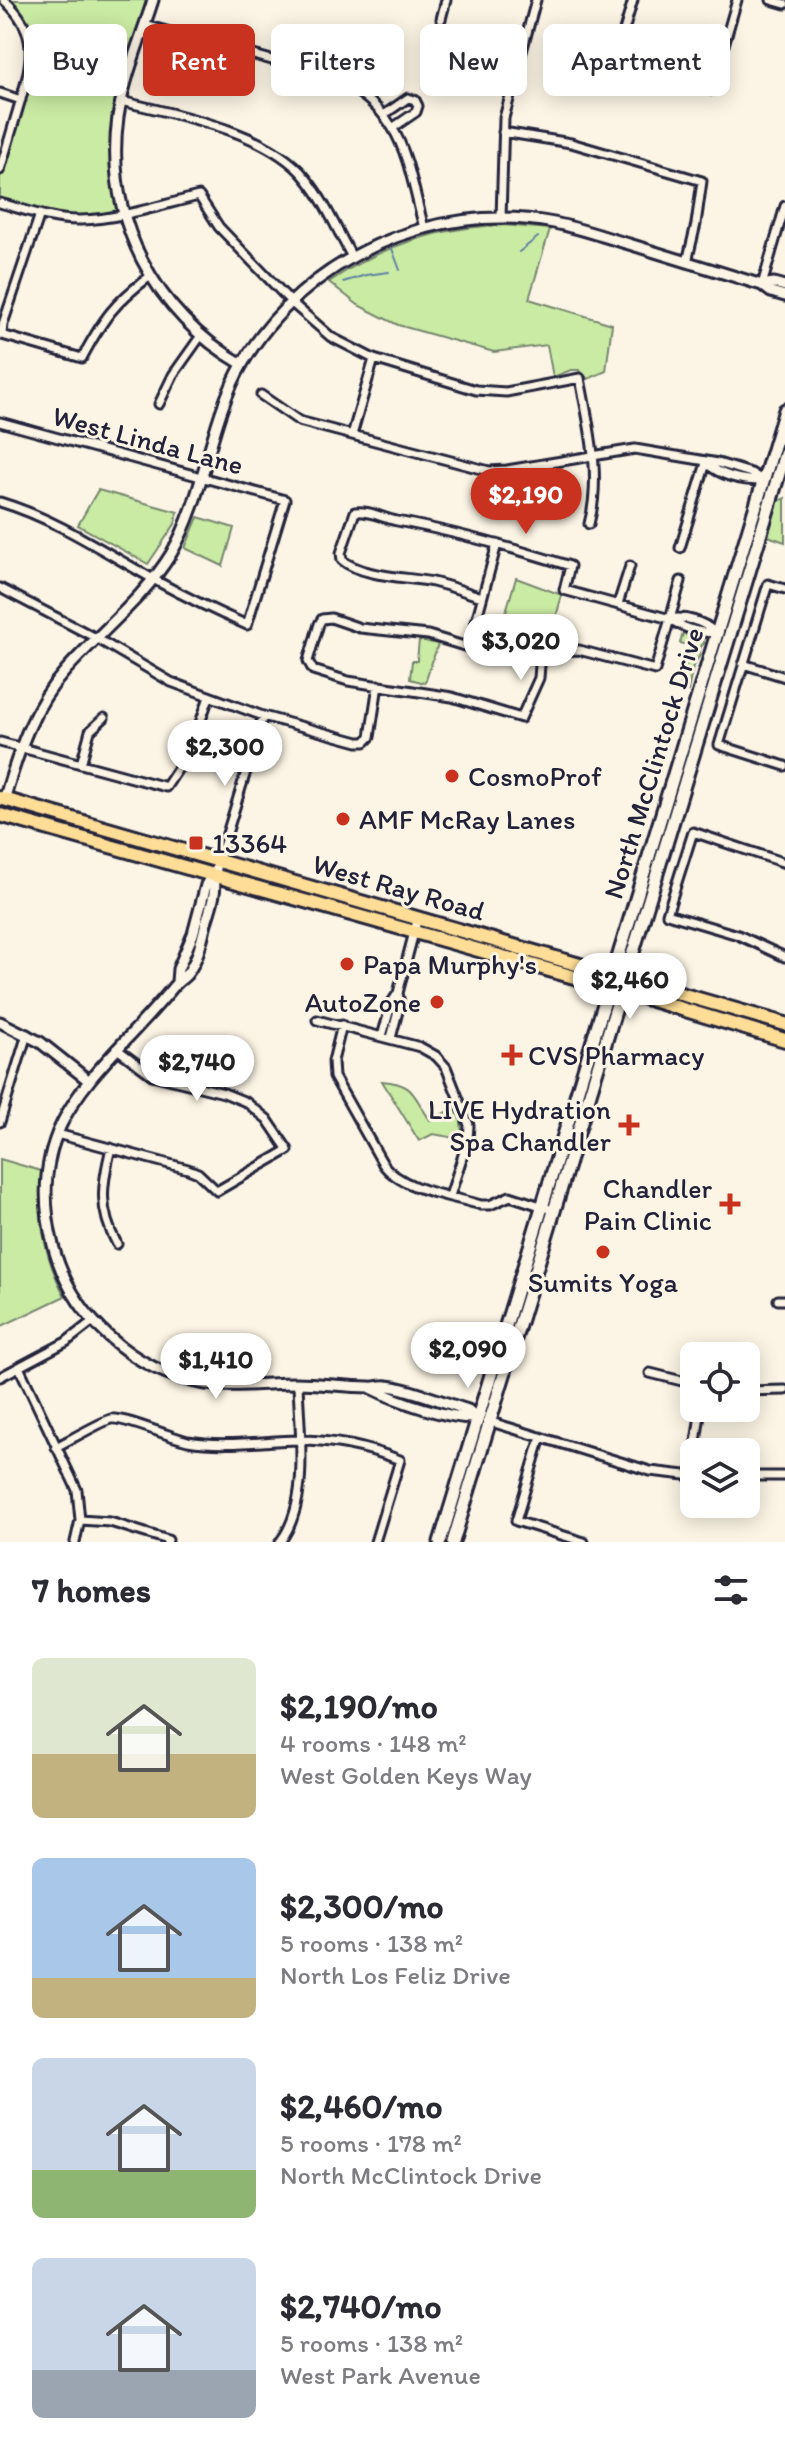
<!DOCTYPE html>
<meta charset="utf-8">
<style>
body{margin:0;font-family:Itim,sans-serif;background:#f2f2f3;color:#2b2b33;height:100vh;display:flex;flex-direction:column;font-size:30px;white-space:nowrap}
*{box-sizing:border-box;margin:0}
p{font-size:26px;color:#7c7c81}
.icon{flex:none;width:44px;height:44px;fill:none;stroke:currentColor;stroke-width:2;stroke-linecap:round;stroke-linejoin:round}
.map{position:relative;height:1542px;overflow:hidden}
.details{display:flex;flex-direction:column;background:#fff;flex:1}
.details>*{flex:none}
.banner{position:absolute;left:24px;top:24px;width:738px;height:72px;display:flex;gap:16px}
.controls{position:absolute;left:680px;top:1342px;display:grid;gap:16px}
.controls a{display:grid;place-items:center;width:80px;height:80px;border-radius:12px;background:#fff;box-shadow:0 4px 20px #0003;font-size:40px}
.price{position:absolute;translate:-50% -68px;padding:0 18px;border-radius:28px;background:#fff;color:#222;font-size:26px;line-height:52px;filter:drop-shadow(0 2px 4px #0008)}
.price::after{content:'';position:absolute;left:50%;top:48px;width:24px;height:18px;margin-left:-12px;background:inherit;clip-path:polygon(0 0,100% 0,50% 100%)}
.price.active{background:#c8321e;color:#fff}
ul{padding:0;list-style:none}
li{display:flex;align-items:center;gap:24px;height:200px;padding:0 32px}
li span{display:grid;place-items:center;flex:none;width:224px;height:160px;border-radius:12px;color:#555}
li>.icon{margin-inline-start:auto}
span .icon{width:96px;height:96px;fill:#fffc;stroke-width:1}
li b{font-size:34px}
h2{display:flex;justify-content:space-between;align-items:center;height:96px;padding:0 32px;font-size:34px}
.pill{padding:0 28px;border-radius:12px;background:#fff;box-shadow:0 4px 20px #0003;font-size:28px;line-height:72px}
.pill.active{background:#c8321e;color:#fff}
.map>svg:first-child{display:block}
.green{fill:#caeba3;stroke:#76866f;stroke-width:2}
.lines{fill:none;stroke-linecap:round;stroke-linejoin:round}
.stream{stroke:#6080a2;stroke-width:2}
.minor-casing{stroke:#22223b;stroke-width:13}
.tertiary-casing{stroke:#22223b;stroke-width:15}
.secondary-casing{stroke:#22223b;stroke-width:17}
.primary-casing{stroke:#22223b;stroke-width:18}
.minor{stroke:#fcf5e5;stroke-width:7}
.tertiary{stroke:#fcf5e5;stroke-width:9}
.secondary{stroke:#fcf5e5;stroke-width:11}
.primary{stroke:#fedd96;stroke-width:12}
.poi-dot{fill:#c8321e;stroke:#fcf5e5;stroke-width:3}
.labels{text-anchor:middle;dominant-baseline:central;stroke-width:6;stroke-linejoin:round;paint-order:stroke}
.street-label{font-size:28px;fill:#22223b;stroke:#fcf5e5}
.poi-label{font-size:28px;fill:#22223b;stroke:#fcf5e5;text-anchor:start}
</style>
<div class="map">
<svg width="785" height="1542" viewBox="0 0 785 1542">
<rect width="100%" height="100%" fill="#fcf5e5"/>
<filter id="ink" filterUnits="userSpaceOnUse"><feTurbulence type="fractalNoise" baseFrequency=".0125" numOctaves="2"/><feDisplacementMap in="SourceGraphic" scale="16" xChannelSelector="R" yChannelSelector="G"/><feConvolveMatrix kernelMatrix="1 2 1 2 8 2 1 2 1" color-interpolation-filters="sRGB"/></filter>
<g filter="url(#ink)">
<!-- green -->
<path class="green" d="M4 0H153L118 119 124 213 80 220 0 203V170L31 55 22 22Z
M503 225 550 229 529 299 612 324 606 371 588 379 579 370H571L553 377 547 345 494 352 398 325 358 305 329 282C382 245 439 227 503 225Z
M98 490 178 512 175 524 148 564 78 525Z
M785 498V542L768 536 777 502Z
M198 517 234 528 223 566 185 548Z
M516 578 562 595 548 646 518 644 495 648Z
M683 633 694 639 703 638 704 643 699 649 700 655 693 666 688 691H685L681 687V676L692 651 688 645 680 643Z
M419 640 438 644 425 683 410 679 412 661H417Z
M382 1081C416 1084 412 1095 430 1120L455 1108 461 1120 462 1139 433 1134 419 1141Z
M0 1159 41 1171C38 1216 43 1256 65 1296L0 1327Z"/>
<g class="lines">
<!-- stream -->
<path class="stream" d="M391 246 400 270
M519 252 538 237
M343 282 366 275 389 272"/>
<!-- minor casing -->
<g class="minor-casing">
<path id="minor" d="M771 0 785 4
M441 19 446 0
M145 25 326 75C404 108 405 155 424 228
M613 68 633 0
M711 90 737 0
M0 93 21 100
M121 101C178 115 267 131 305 177 325 201 337 230 352 257
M385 114 408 98 415 100 418 106 416 112 394 127
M503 132 571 143 702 181 696 224 687 262
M0 170C6 150 12 130 18 109 30 68 43 34 4 0
M0 203C26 210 54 221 81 220 120 219 161 205 199 196L219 227 292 303 331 337 374 359 476 390 506 392 580 378C589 428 602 475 589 524
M40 214 3 324 2 335 82 358C103 319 114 303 149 277
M501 218 504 118 536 0
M762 285 785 206
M261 395 299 421 489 471 507 470 635 449 718 463 751 473 765 482
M159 404 173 375 200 337
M0 422 285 500 247 625C215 611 184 596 153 579 103 551 56 519 0 502
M352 435 374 359
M706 463C721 476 743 481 763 481
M489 471 487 497 491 504 498 505 504 500 507 470
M680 548 706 463
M0 588 96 638 171 682 263 716 358 742H365L370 737 378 685
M785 589 768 584 719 745 785 766
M482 597C466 592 450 586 433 582 408 577 362 577 342 560L341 553 355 512C369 510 382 518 397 521 456 532 513 548 570 566L564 590 670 619C684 629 701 633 717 633
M618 604 630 566
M670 619C684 616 704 621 714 632
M469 647 497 544
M541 652 539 678 521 718 452 697 348 681 313 670 308 661 319 624 322 619 331 618 360 628 428 635 484 652 504 654 579 650 655 670 681 581
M743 664 785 677
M0 742 166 787 191 749 209 697
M81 764 90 731 104 718
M218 863 263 716
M785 863 693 832 667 914 738 935 785 957
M317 1020 420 1047 436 1056 446 1067 469 1125 468 1139 450 1196
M342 1025 333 1061 334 1077 383 1164C401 1190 452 1196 481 1205H490L510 1196 553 1210
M382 1036 392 1002 398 993 418 917
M391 1038 400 1004 398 993
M0 1122 27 1034
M57 1134 188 1169 198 1173 217 1191 288 1150 267 1119 246 1102 224 1093 152 1075 117 1049
M111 1148C102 1184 98 1210 117 1244
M778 1300H785
M19 1367 77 1490 80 1520 75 1542
M650 1373 694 1384
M0 1377 66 1342 93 1321
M746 1391 785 1390
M488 1421 650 1471 694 1476
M541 1437 516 1521 584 1542
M56 1447C66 1442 103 1421 111 1419 125 1417 169 1437 188 1441 224 1447 261 1441 298 1440 334 1440 367 1447 400 1460L375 1542
M691 1476 701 1408
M746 1476H785
M80 1520 110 1522 168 1540 167 1542
M280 1542C311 1502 299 1430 298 1383"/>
</g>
<!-- tertiary casing -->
<g class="tertiary-casing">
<path id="tertiary" d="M153 0C141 38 124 78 118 117 104 219 155 314 242 364
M762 285 774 283 785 286
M4 800C18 753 32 707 66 670 100 632 144 598 171 554 206 495 208 422 243 363 304 258 435 200 554 223 579 228 604 237 629 244 673 258 718 271 762 285L771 292 785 296
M214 876C217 892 211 907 206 923 202 939 198 960 187 974 184 978 178 981 174 986 105 1071 21 1117 53 1245 71 1316 133 1372 206 1384 236 1388 266 1383 296 1383 321 1383 345 1387 369 1387 375 1388 381 1385 387 1386 406 1387 448 1404 468 1410L478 1418
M177 982 178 969 193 934 206 885 216 869
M0 1022 40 1042 88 1080
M371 1388C399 1402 448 1419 478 1418"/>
</g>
<!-- secondary casing -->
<g class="secondary-casing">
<path id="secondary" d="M440 1542 785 410
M453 1542 785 454"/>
</g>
<!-- primary casing -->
<g class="primary-casing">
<path id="primary" d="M0 798 785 1024
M0 815 599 984 785 1040"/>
</g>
<!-- minor -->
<use href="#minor" class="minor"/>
<!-- tertiary -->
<use href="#tertiary" class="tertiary"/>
<!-- secondary -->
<use href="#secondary" class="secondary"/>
<!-- primary -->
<use href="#primary" class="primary"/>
</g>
</g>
<!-- markers -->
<g class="poi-dot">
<circle cx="452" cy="776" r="8"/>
<circle cx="343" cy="819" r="8"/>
<rect x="188" y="835" width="16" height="16" rx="4"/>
<circle cx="347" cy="964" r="8"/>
<circle cx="437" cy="1002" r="8"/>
<path d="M508 1043h8v8h8v8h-8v8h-8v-8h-8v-8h8z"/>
<path d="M625 1113h8v8h8v8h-8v8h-8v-8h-8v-8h8z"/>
<path d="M726 1192h8v8h8v8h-8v8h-8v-8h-8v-8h8z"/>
<circle cx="603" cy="1252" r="8"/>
</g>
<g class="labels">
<!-- street labels -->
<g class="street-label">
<text transform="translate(148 440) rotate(15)">West Linda Lane</text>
<text transform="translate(653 763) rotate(-73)">North McClintock Drive</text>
<text transform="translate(399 887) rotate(16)">West Ray Road</text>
</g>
<!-- poi labels -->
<g class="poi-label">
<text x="468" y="776">CosmoProf</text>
<text x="359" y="819">AMF McRay Lanes</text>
<text x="212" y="843">13364</text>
<text x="363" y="964">Papa Murphy's</text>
<text x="421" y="1002" text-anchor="end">AutoZone</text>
<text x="528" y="1055">CVS Pharmacy</text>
<text x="611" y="1109" text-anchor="end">LIVE Hydration<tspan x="611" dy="32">Spa Chandler</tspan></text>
<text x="712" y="1188" text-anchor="end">Chandler<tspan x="712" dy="32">Pain Clinic</tspan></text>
<text x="603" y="1282" text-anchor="middle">Sumits Yoga</text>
</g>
</g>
</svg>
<div class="controls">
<a><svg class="icon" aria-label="locate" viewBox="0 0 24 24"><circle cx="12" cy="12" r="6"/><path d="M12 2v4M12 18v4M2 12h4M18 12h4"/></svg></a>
<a><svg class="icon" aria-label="layers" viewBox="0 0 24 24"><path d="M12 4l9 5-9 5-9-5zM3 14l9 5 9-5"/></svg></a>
</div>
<b class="price active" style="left:526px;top:536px">$2,190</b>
<b class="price" style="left:521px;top:682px">$3,020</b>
<b class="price" style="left:225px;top:788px">$2,300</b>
<b class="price" style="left:630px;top:1021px">$2,460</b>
<b class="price" style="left:197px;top:1103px">$2,740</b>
<b class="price" style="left:468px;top:1390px">$2,090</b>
<b class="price" style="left:216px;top:1401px">$1,410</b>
<div class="banner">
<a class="pill">Buy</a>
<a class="pill active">Rent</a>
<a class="pill">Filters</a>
<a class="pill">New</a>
<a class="pill">Apartment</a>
</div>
</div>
<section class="details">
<h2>7 homes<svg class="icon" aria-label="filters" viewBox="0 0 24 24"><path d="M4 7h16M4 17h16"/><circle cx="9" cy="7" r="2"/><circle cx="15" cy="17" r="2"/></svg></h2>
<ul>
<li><span style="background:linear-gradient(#dfe7d0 60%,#c2b280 0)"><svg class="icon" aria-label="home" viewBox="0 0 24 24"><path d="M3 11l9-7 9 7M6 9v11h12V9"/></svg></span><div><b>$2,190/mo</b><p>4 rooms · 148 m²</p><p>West Golden Keys Way</p></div></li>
<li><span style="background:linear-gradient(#a9c7e8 75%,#c2b280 0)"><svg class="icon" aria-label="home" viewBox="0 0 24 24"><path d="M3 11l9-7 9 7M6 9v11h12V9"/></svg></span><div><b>$2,300/mo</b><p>5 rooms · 138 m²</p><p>North Los Feliz Drive</p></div></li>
<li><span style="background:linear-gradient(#c9d6e8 70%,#8fb573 0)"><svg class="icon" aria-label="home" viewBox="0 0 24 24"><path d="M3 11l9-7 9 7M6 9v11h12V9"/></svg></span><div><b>$2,460/mo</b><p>5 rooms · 178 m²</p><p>North McClintock Drive</p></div></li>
<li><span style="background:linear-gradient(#c9d6e8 70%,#9aa5b1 0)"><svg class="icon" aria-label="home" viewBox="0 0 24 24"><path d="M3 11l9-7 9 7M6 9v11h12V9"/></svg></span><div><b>$2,740/mo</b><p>5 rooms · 138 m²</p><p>West Park Avenue</p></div></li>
</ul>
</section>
